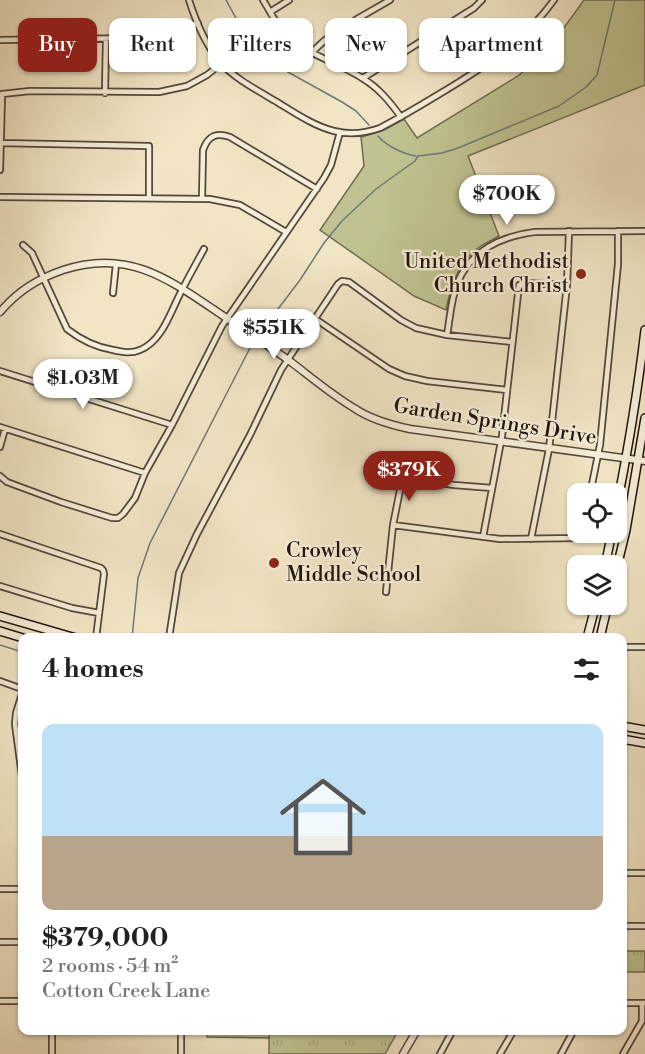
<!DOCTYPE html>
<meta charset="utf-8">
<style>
body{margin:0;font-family:"Libre Bodoni",serif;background:#f6f6f6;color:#222;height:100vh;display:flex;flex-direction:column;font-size:22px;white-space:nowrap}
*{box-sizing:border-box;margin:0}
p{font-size:20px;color:#767676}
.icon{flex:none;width:33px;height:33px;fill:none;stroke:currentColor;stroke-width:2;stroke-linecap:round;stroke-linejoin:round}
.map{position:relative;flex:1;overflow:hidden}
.drawer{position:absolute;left:18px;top:633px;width:609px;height:402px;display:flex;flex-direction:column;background:#fff;border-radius:12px;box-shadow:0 2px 4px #0004}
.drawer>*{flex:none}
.banner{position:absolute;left:18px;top:18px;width:609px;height:54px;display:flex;gap:12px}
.tools{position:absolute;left:567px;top:483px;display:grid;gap:12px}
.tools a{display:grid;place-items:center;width:60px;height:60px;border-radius:12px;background:#fff;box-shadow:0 2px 4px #0004;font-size:30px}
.price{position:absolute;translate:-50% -51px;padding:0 14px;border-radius:21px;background:#fff;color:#222;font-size:20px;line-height:39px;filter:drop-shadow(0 2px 3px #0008)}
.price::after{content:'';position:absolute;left:50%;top:36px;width:18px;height:14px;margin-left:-9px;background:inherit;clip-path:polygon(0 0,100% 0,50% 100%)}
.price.current{background:#8f2418;color:#fff}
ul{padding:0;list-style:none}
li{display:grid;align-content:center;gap:12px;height:318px;padding:0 24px}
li+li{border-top:2px solid #e0e0e0}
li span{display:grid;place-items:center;height:186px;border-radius:12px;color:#555}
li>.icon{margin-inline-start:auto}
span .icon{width:108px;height:108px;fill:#fffc;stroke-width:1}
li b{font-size:26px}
h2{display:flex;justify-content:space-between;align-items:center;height:72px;padding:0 24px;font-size:26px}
.pill{padding:0 21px;border-radius:12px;background:#fff;box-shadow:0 2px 4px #0004;font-size:21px;line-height:54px}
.pill.current{background:#8f2418;color:#fff}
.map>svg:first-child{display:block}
.grass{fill:url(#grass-tufts);stroke:#706c50;stroke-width:1.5}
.park{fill:#c0c391;stroke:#706c50;stroke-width:1.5}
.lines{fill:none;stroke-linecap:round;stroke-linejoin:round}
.stream{stroke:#6c7978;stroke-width:1.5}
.minor-casing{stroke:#54483c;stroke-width:8}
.tertiary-casing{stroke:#54483c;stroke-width:9}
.secondary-casing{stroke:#20140e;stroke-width:10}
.minor{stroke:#f6eed9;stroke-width:4.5}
.tertiary{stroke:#f6eed9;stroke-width:6}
.secondary{stroke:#f6eed9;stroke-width:7}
.poi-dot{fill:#8f2418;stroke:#f6eed9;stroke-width:2}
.labels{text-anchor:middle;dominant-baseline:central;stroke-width:4.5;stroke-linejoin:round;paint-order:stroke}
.poi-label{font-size:21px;fill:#20140e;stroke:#f6eed9;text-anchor:end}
.street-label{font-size:21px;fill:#20140e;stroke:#f6eed9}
</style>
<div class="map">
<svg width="645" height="1054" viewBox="0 0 645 1054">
<defs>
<pattern id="grass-tufts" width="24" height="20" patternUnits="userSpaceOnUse" patternTransform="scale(1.5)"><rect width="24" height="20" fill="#c0c391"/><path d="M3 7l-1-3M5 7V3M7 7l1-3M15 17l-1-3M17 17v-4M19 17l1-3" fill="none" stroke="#a5a77c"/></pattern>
</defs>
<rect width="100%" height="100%" fill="#f1e5c5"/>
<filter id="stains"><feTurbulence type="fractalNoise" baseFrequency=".00333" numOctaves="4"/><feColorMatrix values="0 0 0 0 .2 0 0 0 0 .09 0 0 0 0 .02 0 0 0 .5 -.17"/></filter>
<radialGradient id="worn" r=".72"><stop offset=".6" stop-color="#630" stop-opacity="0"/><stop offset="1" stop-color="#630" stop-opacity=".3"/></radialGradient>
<!-- grass -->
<path class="grass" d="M623 951H645V972H623Z
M269 1031H398L385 1054H269Z"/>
<!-- park -->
<path class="park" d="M584 0H645V85L468 156 499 236C490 241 478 246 471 254 456 269 450 290 446 310L414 296 320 230 364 166 361 137 384 130 404 119 417 138 518 76 553 43Z
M207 1031H269V1038L207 1037Z"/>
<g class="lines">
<!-- stream -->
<path class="stream" d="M226 0 248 40 268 61 342 102 356 111 369 125
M378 136C386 146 404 154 416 156
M259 334 300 280 324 243 342 221 376 189 415 161 418 156 442 153 458 148 559 106 586 87 597 75 615 0
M132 638 138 578 150 543 252 344
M0 645 22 652"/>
<!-- minor casing -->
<g class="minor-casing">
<path id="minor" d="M189 0C196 22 205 44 220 62 235 79 257 90 277 102 295 113 314 126 334 131 349 135 366 133 380 128 399 118 418 107 436 96 480 70 524 42 554 0
M263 0C271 13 278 28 289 38 311 56 339 63 362 78 379 88 390 102 401 117
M270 12 289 0
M0 40 139 38 155 36 198 23
M311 53 325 40 343 30 357 19 390 0
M363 78 474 8 482 0
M105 93 106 39
M0 143 149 146V198
M0 170 2 94 30 91 159 92 187 86 207 75 222 63
M0 197 210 199 240 205 286 232
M202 199 203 150C208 136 216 132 230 137L317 189
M23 245 32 253 67 329C81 340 95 347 113 350 122 352 131 354 140 350 163 341 171 310 182 290 189 276 197 262 204 249
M113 293 116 264
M314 318 389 369 405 376 427 381 507 390
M447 335C450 318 451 300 457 284 470 251 501 236 535 232L645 231
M0 371 172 425
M0 427 145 473
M0 447 5 429
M0 476 7 482 61 502 112 518H118L123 514 135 498 145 473 172 425 222 326 324 178 331 165 340 132
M590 494 600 445 618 264V231
M393 525 500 539 577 538 580 537 583 532
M0 534 101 568 103 570 104 574 96 638
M483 537 502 436 519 285 524 283 567 285
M531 539 549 449 567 285 569 231
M0 586 72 608 99 613
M386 592 393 525 402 480 407 478 454 485 492 488
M169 638 179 573 197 534 250 435 281 370 338 284 342 281 349 282 401 320 416 328 447 335 512 342
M622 647H645
M0 681 22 689
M22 694 16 713 15 724 22 776
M622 873H645
M0 889H22
M622 926H645
M0 942H22
M0 1001H22
M622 1003H645
M52 1030V1054
M181 1054V1030
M440 1054 453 1030
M500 1054 514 1030
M561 1054 574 1030
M623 1054 642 1021V1003"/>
</g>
<!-- tertiary casing -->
<g class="tertiary-casing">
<path id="tertiary" d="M0 312C18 291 37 279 63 270 126 249 166 277 216 311 241 328 266 344 291 362 312 378 332 395 354 408 370 419 391 425 410 429L645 461
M403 1054 417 1030"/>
</g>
<!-- secondary casing -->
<g class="secondary-casing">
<path id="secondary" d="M616 510C628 450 638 390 645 330
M605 566 612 532
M616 571 626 530 645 418
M0 616 76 638
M0 631 23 638
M587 638 596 604
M600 638 608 604
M622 726 645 730
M622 739 645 743"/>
</g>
<!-- minor -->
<use href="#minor" class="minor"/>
<!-- tertiary -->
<use href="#tertiary" class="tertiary"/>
<!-- secondary -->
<use href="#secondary" class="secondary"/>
</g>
<!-- markers -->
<g class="poi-dot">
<circle cx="581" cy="274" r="6"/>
<circle cx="274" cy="563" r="6"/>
</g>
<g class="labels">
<!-- poi labels -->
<g class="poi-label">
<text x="569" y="262">United Methodist<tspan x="569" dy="24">Church Christ</tspan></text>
<text x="286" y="551" text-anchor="start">Crowley<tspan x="286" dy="24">Middle School</tspan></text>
</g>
<!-- street labels -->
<g class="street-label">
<text transform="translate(495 422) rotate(9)">Garden Springs Drive</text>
</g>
</g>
<rect width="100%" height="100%" filter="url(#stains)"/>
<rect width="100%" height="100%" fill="url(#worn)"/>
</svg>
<div class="tools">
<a><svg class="icon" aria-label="locate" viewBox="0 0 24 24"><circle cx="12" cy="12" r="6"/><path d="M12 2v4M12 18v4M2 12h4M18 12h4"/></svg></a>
<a><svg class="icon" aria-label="layers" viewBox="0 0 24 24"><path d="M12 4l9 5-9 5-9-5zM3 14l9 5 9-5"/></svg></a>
</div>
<b class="price" style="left:507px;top:226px">$700K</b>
<b class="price" style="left:274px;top:360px">$551K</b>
<b class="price" style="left:83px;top:410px">$1.03M</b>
<b class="price current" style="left:409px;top:502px">$379K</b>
<div class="banner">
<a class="pill current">Buy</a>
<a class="pill">Rent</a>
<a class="pill">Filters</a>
<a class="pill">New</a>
<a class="pill">Apartment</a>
</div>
<section class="drawer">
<h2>4 homes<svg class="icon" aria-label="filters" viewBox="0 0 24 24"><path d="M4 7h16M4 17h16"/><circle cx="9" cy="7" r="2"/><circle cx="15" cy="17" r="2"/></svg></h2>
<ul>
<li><span style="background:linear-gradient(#bfe0f5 60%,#b9a48a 0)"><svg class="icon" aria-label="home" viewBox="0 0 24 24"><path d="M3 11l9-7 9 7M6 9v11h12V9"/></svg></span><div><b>$379,000</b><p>2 rooms · 54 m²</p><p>Cotton Creek Lane</p></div></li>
</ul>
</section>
</div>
